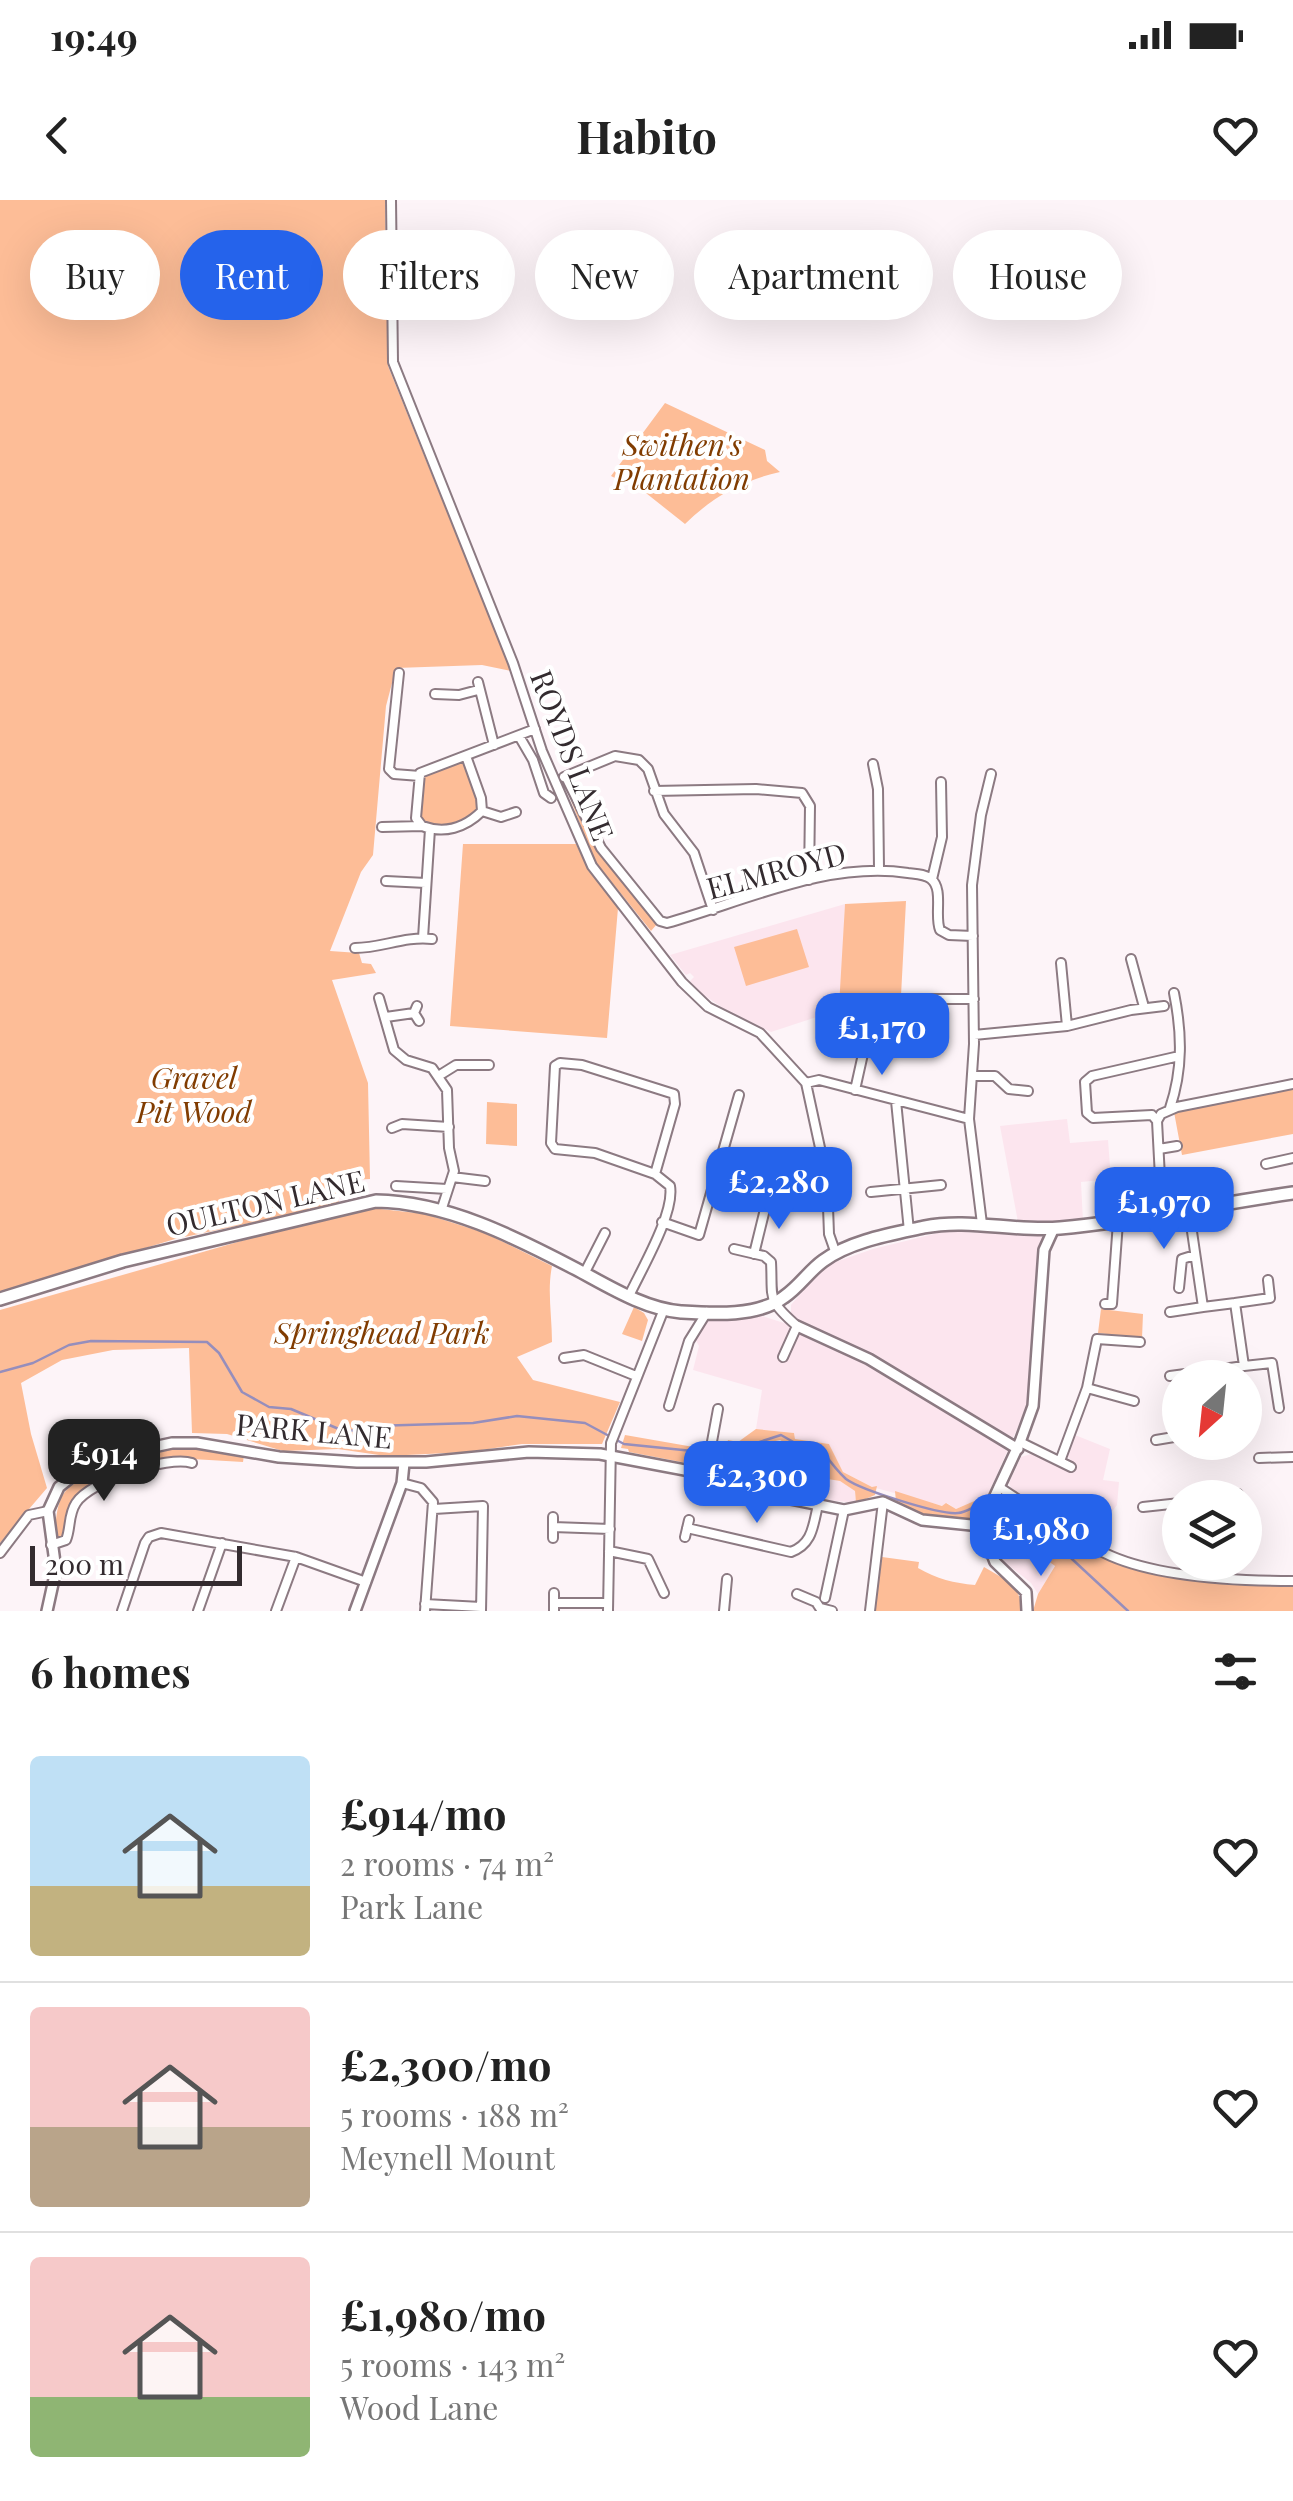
<!DOCTYPE html>
<meta charset="utf-8">
<style>
body{margin:0;font-family:"Playfair Display",serif;background:#f6f6f6;color:#222;height:100vh;display:flex;flex-direction:column;font-size:38px;white-space:nowrap}
*{box-sizing:border-box;margin:0}
p{font-size:32px;color:#767676}
.icon{flex:none;width:55px;height:55px;fill:none;stroke:currentColor;stroke-width:2;stroke-linecap:round;stroke-linejoin:round}
.map{position:relative;height:1411px;overflow:hidden}
.drawer{display:flex;flex-direction:column;background:#fff;flex:1}
.drawer>*{flex:none}
.guide{position:absolute;left:30px;top:30px;width:1235px;height:90px;display:flex;gap:20px}
.needle{width:65px;rotate:207deg}
.fabs{position:absolute;left:1162px;top:1160px;display:grid;gap:20px}
.fabs a{display:grid;place-items:center;width:100px;height:100px;border-radius:50%;background:#fff;box-shadow:0 10px 40px #0002;font-size:50px}
.scale{position:absolute;left:30px;bottom:25px;width:212px;box-sizing:border-box;padding-left:10px;border:5px solid #332b2f;border-top:0;font-size:28px;line-height:35px;white-space:nowrap;color:#332b2f;-webkit-text-stroke:8px #fff;paint-order:stroke}
.price{position:absolute;translate:-50% -85px;padding:0 22px;border-radius:20px;background:#2563eb;color:#fff;font-size:32px;line-height:65px;filter:drop-shadow(0 2px 5px #0008)}
.price::after{content:'';position:absolute;left:50%;top:60px;width:30px;height:22px;margin-left:-15px;background:inherit;clip-path:polygon(0 0,100% 0,50% 100%)}
.price.on{background:#222;color:#fff}
ul{padding:0;list-style:none}
li{display:flex;align-items:center;gap:30px;height:250px;padding:0 30px}
li+li{border-top:2px solid #e0e0e0}
li span{display:grid;place-items:center;flex:none;width:280px;height:200px;border-radius:10px;color:#555}
li>.icon{margin-inline-start:auto}
span .icon{width:120px;height:120px;fill:#fffc;stroke-width:1}
li b{font-size:42px}
h2{display:flex;justify-content:space-between;align-items:center;height:120px;padding:0 30px;font-size:42px}
.tag{padding:0 35px;border-radius:45px;background:#fff;box-shadow:0 10px 40px #0002;font-size:35px;line-height:90px}
.tag.on{background:#2563eb;color:#fff}
.status{display:flex;justify-content:space-between;align-items:center;height:70px;padding:0 50px;background:#fff;direction:ltr}
.status svg{height:28px;fill:currentColor}
header{display:flex;justify-content:space-between;align-items:center;height:130px;padding:0 30px;background:#fff;font-size:45px;font-weight:700}
.map>svg:first-child{display:block}
.built{fill:#fce5ee}
.green{fill:#fdbd97}
.lines{fill:none;stroke-linecap:round;stroke-linejoin:round}
.stream{stroke:#968ebc;stroke-width:2.5}
.minor-casing{stroke:#8c7a82;stroke-width:12}
.tertiary-casing{stroke:#8c7a82;stroke-width:14}
.primary-casing{stroke:#8c7a82;stroke-width:16}
.minor{stroke:#fff;stroke-width:8}
.tertiary{stroke:#fff;stroke-width:9}
.primary{stroke:#fff;stroke-width:11}
.labels{text-anchor:middle;dominant-baseline:central;stroke-width:8;stroke-linejoin:round;paint-order:stroke}
.park-label{font-size:30px;font-style:italic;fill:#813c01;stroke:#fff}
.street-label{font-size:30px;fill:#332b2f;stroke:#fff}
</style>
<div class="status"><b>19:49</b><svg viewBox="0 0 49 12"><path d="M0 12V9h3v3zM5 12V6h3v6zM10 12V3h3v9zM15 12V0h3v12zM26 1h20v11H26zM47 4h2v5h-2z"/></svg></div>
<header><svg class="icon" aria-label="back" viewBox="0 0 24 24"><path d="M15 5l-7 7 7 7"/></svg>Habito<svg class="icon" aria-label="heart" viewBox="0 0 24 24"><path d="M12 20l-8-8c-3-5 5-10 8-4 3-6 11-1 8 4z"/></svg></header>
<div class="map">
<svg width="1293" height="1411" viewBox="0 0 1293 1411">
<rect width="100%" height="100%" fill="#fdf4f8"/>
<!-- built -->
<path class="built" d="M845 704 841 809 771 832 723 808 699 792 690 781 694 777 690 773 686 775 670 755Z
M1067 919 1070 943 1108 940 1111 979 1081 982 1083 1021 1018 1022 1000 926Z
M946 1031 1042 1036 1043 1040 1028 1204 988 1295 956 1309 947 1303 943 1306 872 1287 843 1272 829 1244 795 1239 794 1233 756 1229 762 1190 693 1170 699 1146 694 1137 706 1119 762 1116 784 1123 791 1114V1105L824 1066 873 1049Z
M1075 1235 1110 1249 1103 1280 1119 1282 1117 1305 1091 1339 1011 1288 1009 1283 1021 1257 1031 1254 1070 1271 1073 1262 1067 1256Z
M821 1278 840 1281 855 1291 856 1303 817 1299Z
M1014 1325 1038 1349 1037 1353 1055 1366 1038 1394 1031 1383 1002 1360 1015 1342 1012 1335Z"/>
<!-- green -->
<path class="green" d="M0 0H385L388 166 511 471 482 465 396 468 386 506 373 655 361 672 330 751 359 753 362 763 371 764 376 773 332 780 368 883 370 979 335 981 339 1004 175 1039 0 1092Z
M665 203 765 250 767 261 780 272C741 281 714 296 685 324L627 278 623 282 611 276Z
M460 562 464 564C468 575 478 591 478 603 478 628 439 628 423 622L420 616 425 576Z
M565 585 601 654 657 724 651 731 594 660Z
M463 644H576L590 672 618 708 607 838 450 826Z
M906 701 899 834 838 824 845 704Z
M797 729 809 767 746 786 734 747Z
M1293 889V934L1182 955 1174 912Z
M487 902 517 904V946L486 944Z
M372 1008 425 1014 485 1033 552 1066C547 1091 552 1116 552 1142L517 1157 533 1180 620 1202 602 1244H522L468 1252 386 1256 338 1249 283 1251 227 1234 192 1233 189 1148 113 1150 62 1160 21 1183 31 1234 47 1288 0 1343V1110L336 1014Z
M634 1107 644 1113 648 1120 642 1141 622 1134Z
M1101 1109 1143 1114 1142 1138 1098 1133Z
M756 1229 794 1233 795 1239 829 1244 843 1272 872 1287 877 1286 875 1295 856 1303 855 1291 840 1281 821 1278 824 1264 819 1253 797 1250 780 1240 757 1245 725 1259 721 1272 713 1269 714 1250 724 1251 728 1240 738 1242Z
M625 1235 705 1249 702 1261 697 1265 629 1252 628 1249 621 1248Z
M181 1246H199L244 1255 243 1262 175 1258 147 1264 88 1287 80 1294 66 1335 60 1339 55 1338C57 1284 66 1288 111 1265V1262Z
M895 1291 942 1306 946 1303 956 1309 988 1295C985 1303 982 1311 975 1316 957 1327 913 1312 896 1302Z
M1007 1297C1046 1322 1086 1353 1129 1367 1180 1384 1240 1381 1293 1384V1411H1033L1038 1394 1055 1366 1037 1353 1038 1348 1014 1325 994 1315 1001 1299Z
M882 1357 919 1362 918 1368C937 1379 954 1383 975 1385L984 1367C1003 1379 1024 1386 1020 1411H875Z"/>
<g class="lines">
<!-- stream -->
<path class="stream" d="M0 1172 33 1163 69 1145 91 1141 207 1142 219 1153 242 1192 269 1207 291 1209 346 1232 373 1226 473 1223 517 1216 585 1223 624 1244 722 1254 781 1235 804 1248 821 1249C829 1260 836 1270 846 1279 861 1290 940 1315 958 1313 965 1313 973 1307 980 1304L1004 1310 1045 1334 1128 1411"/>
<!-- minor casing -->
<g class="minor-casing">
<path id="minor" d="M391 0 393 162 513 463 542 551 592 666 682 782 708 807 760 833 806 883 827 980 829 1034 836 1054
M399 473 389 569 394 574 420 576
M478 482 494 545
M435 494 459 495 478 490
M519 536 533 560 544 593 551 598
M466 556 481 598 482 611C465 628 444 634 422 626L416 618 420 573 535 529
M873 564 878 589 879 668
M564 577 615 556 639 560 648 569 664 614 694 653 713 710
M566 577 601 648 660 721 667 723C745 701 827 661 908 673 916 674 925 674 931 679 944 689 934 716 940 730L949 735 973 736
M654 591 756 589 802 593 810 606 809 680
M482 611 501 617 516 612
M382 627 422 626
M932 679 942 637 941 582
M386 681 426 683
M423 738 430 629
M355 748C382 748 404 736 432 739
M1131 759 1144 807
M1061 763 1067 826
M379 798 394 850 406 860 432 868 447 890 449 948 454 971 441 1011
M907 799H974
M417 806 414 813 419 821
M386 817 414 813
M974 835 1067 826 1131 810 1164 806
M440 875 456 865H489
M972 876H995L1009 889 1028 891
M806 883 819 880 969 919
M855 890 867 836
M896 901 909 1031
M1170 908C1183 869 1182 833 1174 793
M1157 921 1152 915 1093 918 1087 913 1085 882 1092 876 1175 857
M392 928 402 924 449 927
M1159 949 1177 946
M723 953 785 971
M1266 964 1293 958
M452 977 485 981
M396 986 447 989
M871 992 941 985
M1189 1011 1203 1107 1235 1103 1244 1166 1208 1171 1209 1178
M1162 1015 1157 921 1161 914 1177 907 1293 884
M662 1022 699 1035 739 895
M982 1024 969 919 974 844 972 685 981 615 991 574
M734 1049 764 1056 771 1062C773 1099 766 1099 797 1126L783 1157
M754 1054 767 1001
M584 1074 605 1033
M1179 1088 1182 1059 1195 1055
M629 1096C641 1070 675 1013 670 986L655 974 595 953 555 949 551 943 555 866 560 863 582 865 674 894 675 904 655 974
M1235 1103 1270 1098 1268 1080
M1105 1104H1112L1118 1022
M1170 1112 1203 1107
M564 1158 584 1155 636 1176
M1244 1166 1272 1163 1279 1208
M1170 1176 1208 1171
M1087 1188 1134 1201
M669 1206 689 1141 707 1112
M1156 1240 1180 1236
M1020 1242 1071 1267
M1259 1258 1293 1257
M1060 1261 1087 1188 1097 1139 1140 1142
M706 1274 718 1209
M402 1283 421 1288 433 1302 425 1411
M999 1287C1035 1310 1072 1339 1111 1356 1162 1378 1238 1381 1293 1381
M1214 1298 1238 1294
M1143 1307 1180 1303
M434 1309 483 1306 481 1411
M553 1317V1338
M553 1327 610 1329
M687 1328 791 1352C813 1344 813 1325 818 1305
M685 1337 689 1320
M51 1345 66 1340C71 1328 68 1315 76 1303 90 1281 168 1255 192 1263
M609 1351 648 1359 664 1393
M0 1353 29 1315 48 1311
M554 1393V1411
M797 1394 816 1402 820 1408 832 1411
M825 1398 844 1310
M555 1403H608
M425 1404 481 1407
M122 1411 145 1343 149 1337 161 1333 296 1357 366 1382
M198 1411 222 1343
M276 1411 296 1357
M608 1411 611 1243 664 1109
M724 1411 727 1379
M870 1411 883 1302"/>
</g>
<!-- tertiary casing -->
<g class="tertiary-casing">
<path id="tertiary" d="M797 1126 869 1159 1018 1249
M47 1411 56 1370 48 1311 59 1287 79 1271 112 1256 172 1243H197L279 1257 357 1262H426L529 1252 600 1254 706 1274 790 1299 844 1310 883 1302 922 1320 981 1326
M355 1411 402 1283 404 1263
M1027 1411 1026 1392 995 1362 981 1326 1020 1242 1033 1206 1044 1050 1054 1028"/>
</g>
<!-- primary casing -->
<g class="primary-casing">
<path id="primary" d="M0 1099 123 1061 376 1001C446 1002 515 1037 576 1069 608 1086 644 1109 681 1112 713 1114 758 1117 784 1097 799 1087 809 1071 823 1061 850 1041 892 1034 924 1027 969 1018 1014 1032 1060 1028 1139 1021 1215 1004 1293 993"/>
</g>
<!-- minor -->
<use href="#minor" class="minor"/>
<!-- tertiary -->
<use href="#tertiary" class="tertiary"/>
<!-- primary -->
<use href="#primary" class="primary"/>
</g>
<g class="labels">
<!-- park labels -->
<g class="park-label">
<text x="682" y="244">Swithen's<tspan x="682" dy="34">Plantation</tspan></text>
<text x="194" y="877">Gravel<tspan x="194" dy="34">Pit Wood</tspan></text>
<text x="382" y="1132">Springhead Park</text>
</g>
<!-- street labels -->
<g class="street-label">
<text transform="translate(573 555) rotate(69)">ROYDS LANE</text>
<text transform="translate(776 670) rotate(-15)">ELMROYD</text>
<text transform="translate(265 1002) rotate(-13)">OULTON LANE</text>
<text transform="translate(314 1230) rotate(5)">PARK LANE</text>
</g>
</g>
</svg>
<div class="fabs">
<a><svg class="needle" viewBox="-14 -14 28 28"><path d="M0-13l5 13h-10z" fill="#e53935"/><path d="M0 13l5-13h-10z" fill="#767676"/></svg></a>
<a><svg class="icon" aria-label="layers" viewBox="0 0 24 24"><path d="M12 4l9 5-9 5-9-5zM3 14l9 5 9-5"/></svg></a>
</div>
<div class="scale">200 m</div>
<b class="price" style="left:882px;top:878px">£1,170</b>
<b class="price" style="left:779px;top:1032px">£2,280</b>
<b class="price" style="left:1164px;top:1052px">£1,970</b>
<b class="price on" style="left:104px;top:1304px">£914</b>
<b class="price" style="left:757px;top:1326px">£2,300</b>
<b class="price" style="left:1041px;top:1379px">£1,980</b>
<div class="guide">
<a class="tag">Buy</a>
<a class="tag on">Rent</a>
<a class="tag">Filters</a>
<a class="tag">New</a>
<a class="tag">Apartment</a>
<a class="tag">House</a>
</div>
</div>
<section class="drawer">
<h2>6 homes<svg class="icon" aria-label="filters" viewBox="0 0 24 24"><path d="M4 7h16M4 17h16"/><circle cx="9" cy="7" r="2"/><circle cx="15" cy="17" r="2"/></svg></h2>
<ul>
<li><span style="background:linear-gradient(#bfe0f5 65%,#c2b280 0)"><svg class="icon" aria-label="home" viewBox="0 0 24 24"><path d="M3 11l9-7 9 7M6 9v11h12V9"/></svg></span><div><b>£914/mo</b><p>2 rooms · 74 m²</p><p>Park Lane</p></div><svg class="icon" aria-label="heart" viewBox="0 0 24 24"><path d="M12 20l-8-8c-3-5 5-10 8-4 3-6 11-1 8 4z"/></svg></li>
<li><span style="background:linear-gradient(#f6c9c9 60%,#b9a48a 0)"><svg class="icon" aria-label="home" viewBox="0 0 24 24"><path d="M3 11l9-7 9 7M6 9v11h12V9"/></svg></span><div><b>£2,300/mo</b><p>5 rooms · 188 m²</p><p>Meynell Mount</p></div><svg class="icon" aria-label="heart" viewBox="0 0 24 24"><path d="M12 20l-8-8c-3-5 5-10 8-4 3-6 11-1 8 4z"/></svg></li>
<li><span style="background:linear-gradient(#f6c9c9 70%,#8fb573 0)"><svg class="icon" aria-label="home" viewBox="0 0 24 24"><path d="M3 11l9-7 9 7M6 9v11h12V9"/></svg></span><div><b>£1,980/mo</b><p>5 rooms · 143 m²</p><p>Wood Lane</p></div><svg class="icon" aria-label="heart" viewBox="0 0 24 24"><path d="M12 20l-8-8c-3-5 5-10 8-4 3-6 11-1 8 4z"/></svg></li>
</ul>
</section>
